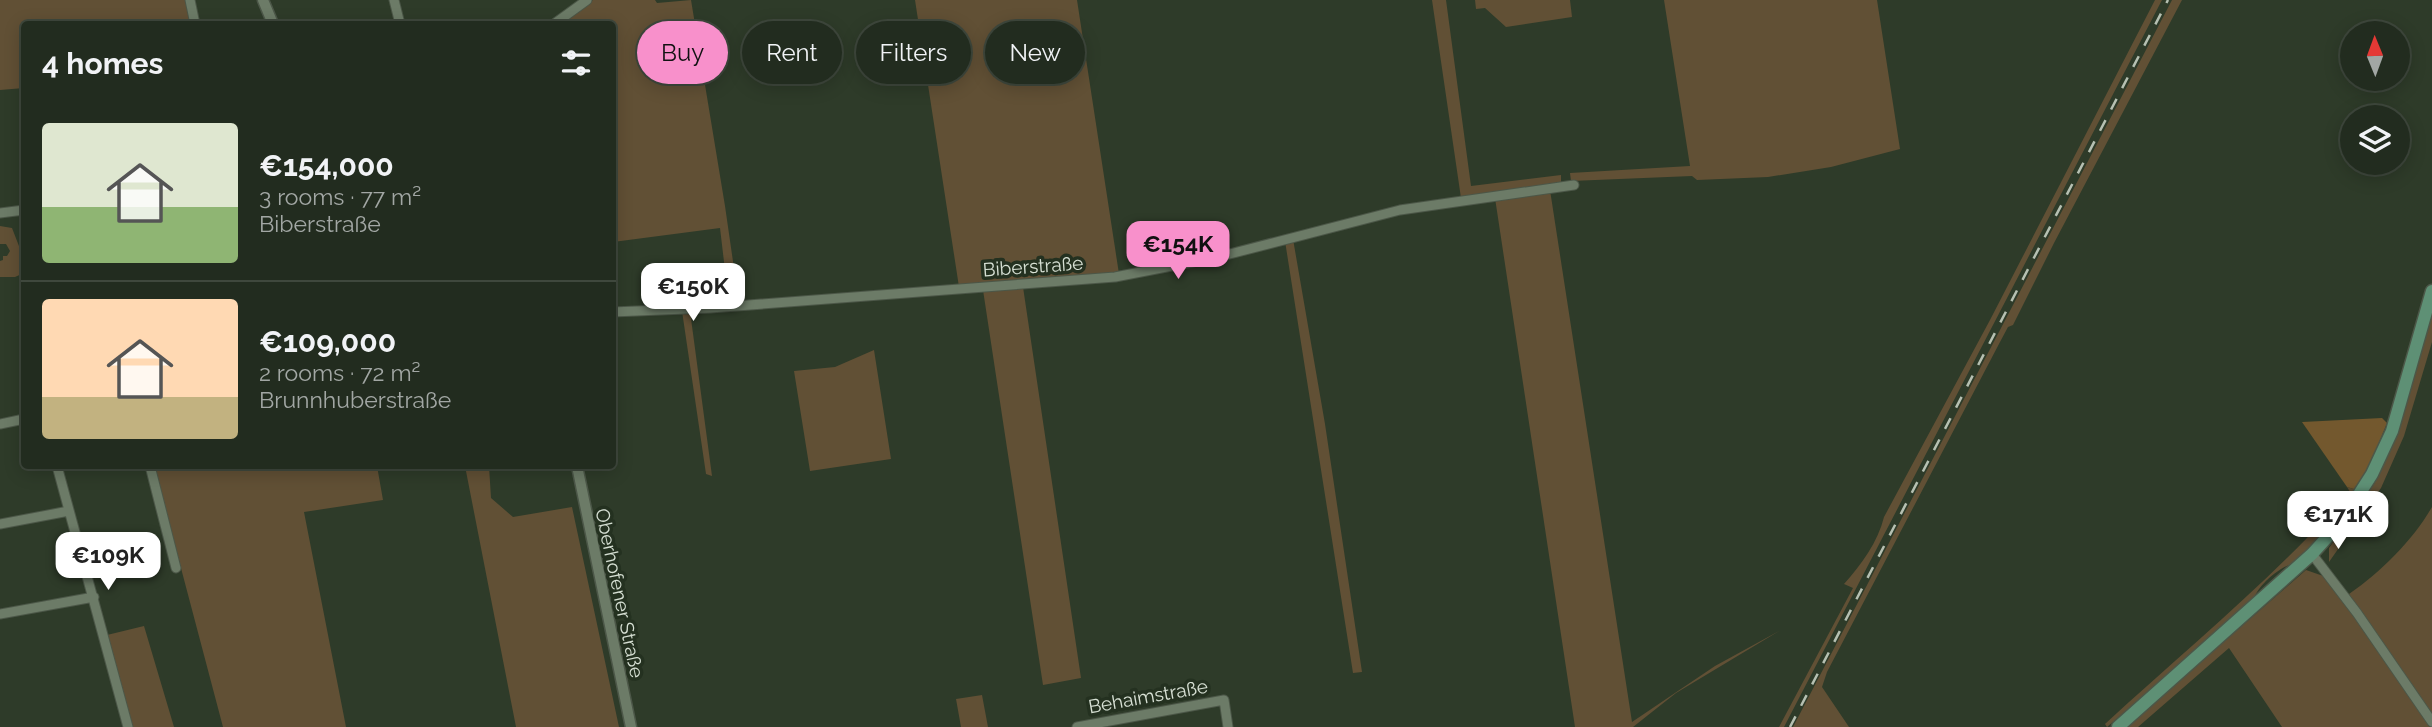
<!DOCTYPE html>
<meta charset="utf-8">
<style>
body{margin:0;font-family:Raleway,sans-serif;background:#2a3428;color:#f1f3f6;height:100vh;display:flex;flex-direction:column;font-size:26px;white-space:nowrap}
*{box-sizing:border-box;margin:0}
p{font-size:23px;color:#a2a7a4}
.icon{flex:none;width:38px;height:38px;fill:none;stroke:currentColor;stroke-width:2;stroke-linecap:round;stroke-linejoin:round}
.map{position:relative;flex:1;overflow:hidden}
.side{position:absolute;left:21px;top:21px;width:595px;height:448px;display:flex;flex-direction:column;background:#222c1f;border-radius:7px;box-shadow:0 4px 18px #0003,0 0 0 2px #3f483d}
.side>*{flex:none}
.guide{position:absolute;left:637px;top:21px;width:665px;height:63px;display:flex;gap:14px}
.needle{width:46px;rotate:359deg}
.fabs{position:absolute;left:2340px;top:21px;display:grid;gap:14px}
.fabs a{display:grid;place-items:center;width:70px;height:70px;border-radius:50%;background:#222c1f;box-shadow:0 4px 18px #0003,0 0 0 2px #3f483d;font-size:35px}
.price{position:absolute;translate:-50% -60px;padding:0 16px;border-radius:14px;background:#fff;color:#222;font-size:23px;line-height:46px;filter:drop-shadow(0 2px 4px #0008)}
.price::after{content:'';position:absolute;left:50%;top:42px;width:21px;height:16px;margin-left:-10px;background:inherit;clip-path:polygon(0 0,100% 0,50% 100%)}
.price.active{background:#f890cb;color:#111}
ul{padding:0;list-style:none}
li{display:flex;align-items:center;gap:21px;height:175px;padding:0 21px}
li+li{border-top:2px solid #3f483d}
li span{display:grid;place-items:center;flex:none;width:196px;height:140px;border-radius:7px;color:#555}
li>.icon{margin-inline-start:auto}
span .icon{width:84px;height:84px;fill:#fffc;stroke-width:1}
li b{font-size:30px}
h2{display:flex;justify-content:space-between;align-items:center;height:84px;padding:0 21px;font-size:30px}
.chip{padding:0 24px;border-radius:32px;background:#222c1f;box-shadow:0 4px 18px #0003,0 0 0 2px #3f483d;font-size:24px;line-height:63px}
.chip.active{background:#f890cb;color:#111}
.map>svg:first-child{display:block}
.green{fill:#615035}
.forest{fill:#73582e}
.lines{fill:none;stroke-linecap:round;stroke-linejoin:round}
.minor-casing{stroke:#4c5748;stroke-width:11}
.tertiary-casing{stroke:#4c5748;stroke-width:13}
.secondary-casing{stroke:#4c5748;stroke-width:15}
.minor{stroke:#6c7b67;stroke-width:9}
.tertiary{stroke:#6c7b67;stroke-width:10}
.secondary{stroke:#5e9075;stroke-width:12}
.rail{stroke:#b6c0b2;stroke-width:2.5;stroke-dasharray:12 12;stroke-linecap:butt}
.labels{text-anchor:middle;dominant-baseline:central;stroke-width:7;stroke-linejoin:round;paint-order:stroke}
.street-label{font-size:19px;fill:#d7e0d4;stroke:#243120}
</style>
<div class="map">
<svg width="2432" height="727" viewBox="0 0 2432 727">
<rect width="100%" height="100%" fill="#2e3b29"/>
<!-- green -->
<path class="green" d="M0 0H186L191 24H24V88L0 90Z
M593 0H655L657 3 691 0 725 206 739 303 729 304 720 228 613 242 612 24H559Z
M915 0H1077L1119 274 959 287Z
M1432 0H1446L1471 186 1561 175V182L1557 184 1461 198Z
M1475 0H1570L1572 17 1506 27 1485 8 1476 9Z
M1664 0H1877L1900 149 1831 167 1768 177 1697 180 1692 176 1571 181 1570 173 1690 166Z
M2155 0H2162L1784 727H1779L1853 588 1844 584C1861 565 1878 542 1884 517L1990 320Z
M2172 0H2182L2054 243 2013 325 2008 327 2000 342 1827 672 1822 687 1849 727H1793Z
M1550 190 1632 722 1715 666 1781 630 1676 693 1633 727H1575L1495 198Z
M0 226 12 228 24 259V273L15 277H0V261L3 260V256H7L10 251 6 244H0Z
M1293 239 1325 424 1362 672 1353 673 1285 241Z
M1023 287 1081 678 1043 685 983 290Z
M682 311H690L712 476 706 474Z
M2432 313V342L2404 436 2381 488 2329 562V548L2374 484 2397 433Z
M874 350 891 459 810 471 794 371 835 367Z
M154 466H377L383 500 304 512 346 727H223Z
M465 466H489L491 498 513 517 572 507 619 727H516Z
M2347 487 2357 490C2339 514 2320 542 2296 561 2291 565 2286 566 2281 569 2270 576 2256 589 2253 601L2107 727 2105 724C2188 648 2276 576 2350 492Z
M2432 507V716L2349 594C2381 572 2413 540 2432 507Z
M2306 570 2329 578 2430 727H2282L2229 648 2138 727H2126Z
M144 626 174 727H131L107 635Z
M982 695 988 727H961L956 699Z"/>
<!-- forest -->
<path class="forest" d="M2382 418 2387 423 2370 465 2357 490 2347 487 2302 422Z"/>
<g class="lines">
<!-- minor casing -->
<g class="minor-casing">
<path id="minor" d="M190 0 195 24
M394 0 400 24
M554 24 587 0
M0 213 24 210
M612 312 710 308 1115 277 1218 257 1400 210 1574 185
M0 424 24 419
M57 466 128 727
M150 466 176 568
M0 524 69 511
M2312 554 2357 613 2432 722
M0 614 94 597
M1077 727 1224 700 1228 727"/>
</g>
<!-- tertiary casing -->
<g class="tertiary-casing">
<path id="tertiary" d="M263 0 273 24
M577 466 631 727"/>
</g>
<!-- secondary casing -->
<g class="secondary-casing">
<path id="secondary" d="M2118 727 2312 554 2342 521 2372 474 2392 431 2432 291"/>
</g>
<!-- minor -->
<use href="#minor" class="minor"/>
<!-- tertiary -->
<use href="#tertiary" class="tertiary"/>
<!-- secondary -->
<use href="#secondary" class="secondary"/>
<!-- rail -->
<path class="rail" d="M1790 727 2168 0"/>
</g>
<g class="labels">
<!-- street labels -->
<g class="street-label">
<text transform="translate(1033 266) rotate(-4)">Biberstraße</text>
<text transform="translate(620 593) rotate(78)">Oberhofener Straße</text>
<text transform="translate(1148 696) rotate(-10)">Behaimstraße</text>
</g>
</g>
</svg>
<div class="fabs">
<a><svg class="needle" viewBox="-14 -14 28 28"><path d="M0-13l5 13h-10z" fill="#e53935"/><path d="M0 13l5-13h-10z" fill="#a2a7a4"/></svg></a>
<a><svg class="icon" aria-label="layers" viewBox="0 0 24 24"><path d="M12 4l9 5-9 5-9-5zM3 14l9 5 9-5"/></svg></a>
</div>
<b class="price active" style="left:1178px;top:281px">€154K</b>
<b class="price" style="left:693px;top:323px">€150K</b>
<b class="price" style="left:2338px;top:551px">€171K</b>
<b class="price" style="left:108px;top:592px">€109K</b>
<div class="guide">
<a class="chip active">Buy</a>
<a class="chip">Rent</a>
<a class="chip">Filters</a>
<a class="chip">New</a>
</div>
<section class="side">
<h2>4 homes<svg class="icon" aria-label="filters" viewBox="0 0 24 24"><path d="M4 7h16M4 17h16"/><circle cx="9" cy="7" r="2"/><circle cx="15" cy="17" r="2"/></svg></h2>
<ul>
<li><span style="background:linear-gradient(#dfe7d0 60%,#8fb573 0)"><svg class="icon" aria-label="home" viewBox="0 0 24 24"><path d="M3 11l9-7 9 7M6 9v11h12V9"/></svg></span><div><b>€154,000</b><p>3 rooms · 77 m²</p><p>Biberstraße</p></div></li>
<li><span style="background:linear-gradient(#ffd9b3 70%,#c2b280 0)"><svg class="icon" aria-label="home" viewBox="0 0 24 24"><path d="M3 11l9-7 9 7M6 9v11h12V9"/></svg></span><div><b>€109,000</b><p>2 rooms · 72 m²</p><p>Brunnhuberstraße</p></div></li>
</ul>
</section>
</div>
